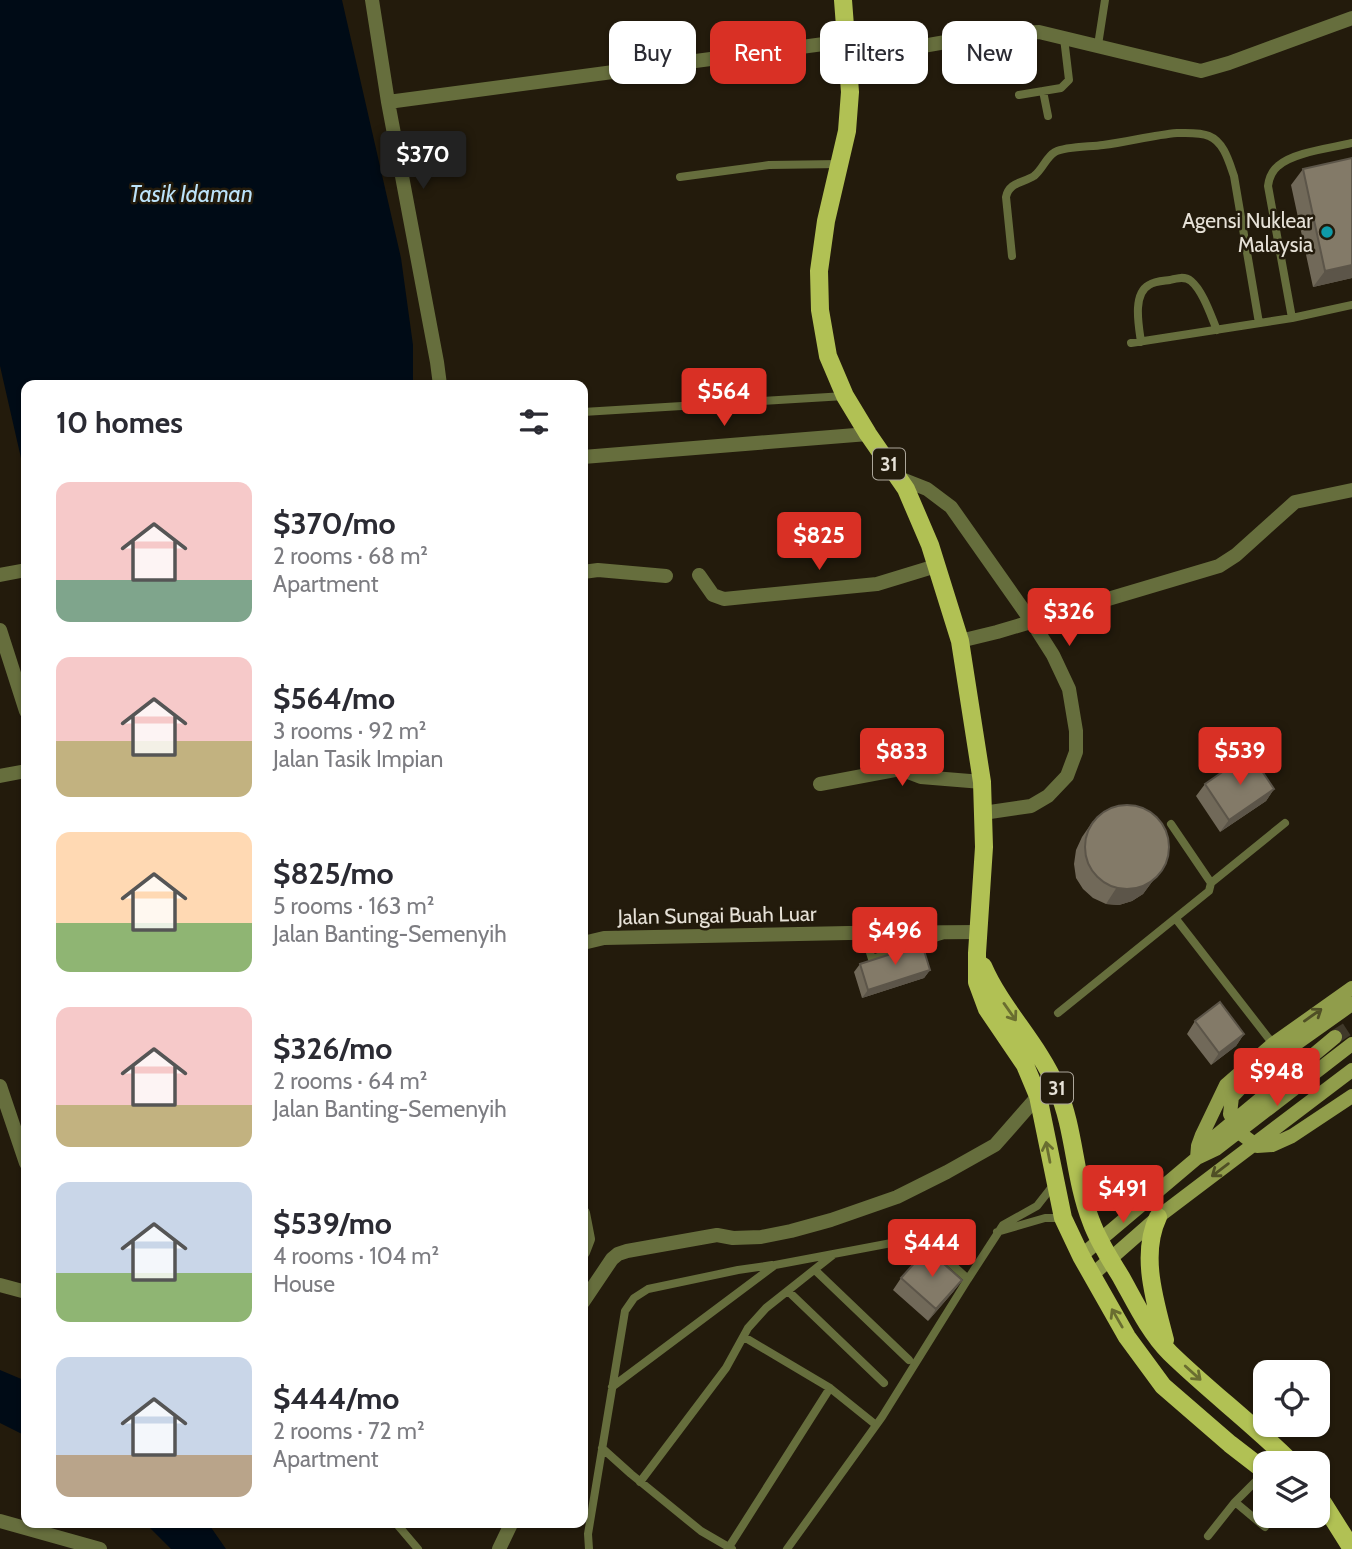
<!DOCTYPE html>
<meta charset="utf-8">
<style>
body{margin:0;font-family:Cabin,sans-serif;background:#f7f7f7;color:#2b2b33;height:100vh;display:flex;flex-direction:column;font-size:26px;white-space:nowrap}
*{box-sizing:border-box;margin:0}
p{font-size:23px;color:#7c7c81}
.icon{flex:none;width:38px;height:38px;fill:none;stroke:currentColor;stroke-width:2;stroke-linecap:round;stroke-linejoin:round}
.map{position:relative;flex:1;overflow:hidden}
.details{position:absolute;left:21px;top:380px;width:567px;height:1148px;display:flex;flex-direction:column;background:#fff;border-radius:14px;box-shadow:0 2px 5px #0004}
.details>*{flex:none}
.guide{position:absolute;left:609px;top:21px;width:637px;height:63px;display:flex;gap:14px}
.buttons{position:absolute;left:1253px;top:1360px;display:grid;gap:14px}
.buttons a{display:grid;place-items:center;width:77px;height:77px;border-radius:14px;background:#fff;box-shadow:0 2px 5px #0004;font-size:35px}
.price{position:absolute;translate:-50% -60px;padding:0 16px;border-radius:7px;background:#d93025;color:#fff;font-size:23px;line-height:46px;filter:drop-shadow(0 2px 4px #0008)}
.price::after{content:'';position:absolute;left:50%;top:42px;width:21px;height:16px;margin-left:-10px;background:inherit;clip-path:polygon(0 0,100% 0,50% 100%)}
.price.current{background:#222;color:#fff}
ul{padding:0;list-style:none}
li{display:flex;align-items:center;gap:21px;height:175px;padding:0 35px}
li span{display:grid;place-items:center;flex:none;width:196px;height:140px;border-radius:14px;color:#555}
li>.icon{margin-inline-start:auto}
span .icon{width:84px;height:84px;fill:#fffc;stroke-width:1}
li b{font-size:30px}
h2{display:flex;justify-content:space-between;align-items:center;height:84px;padding:0 35px;font-size:30px}
.tag{padding:0 24px;border-radius:14px;background:#fff;box-shadow:0 2px 5px #0004;font-size:24px;line-height:63px}
.tag.current{background:#d93025;color:#fff}
.map>svg:first-child{display:block}
.water{fill:#000b16}
.lines{fill:none;stroke-linecap:round;stroke-linejoin:round}
.secondary-tunnel{stroke:#40392a;stroke-width:14;stroke-dasharray:14 7;stroke-linecap:butt}
.lane{stroke:#666e3d;stroke-width:8}
.street{stroke:#666e3d;stroke-width:14}
.secondary{stroke:#909d4b;stroke-width:14}
.primary{stroke:#b1c154;stroke-width:18}
.wall{fill:#716959}
.shaded-wall{fill:#5c5549}
.building{fill:#837a68;stroke:#5c5549;stroke-width:2}
.oneway{stroke:#6a6e30}
.oneway2{stroke:#4f4f25}
.culture-dot{fill:#0f9aa8;stroke:#231b0c;stroke-width:2.5}
.labels{text-anchor:middle;dominant-baseline:central;stroke-width:5;stroke-linejoin:round;paint-order:stroke}
.shield{fill:#231b0c;stroke:#aca69a;stroke-width:2}
.shield-label{font-size:19px;font-weight:bold;fill:#e6e1d7}
.poi-label{font-size:21px;fill:#e6e1d7;stroke:#231b0c;text-anchor:end}
.street-label{font-size:21px;fill:#e6e1d7;stroke:#231b0c}
.water-label{font-size:23px;font-style:italic;fill:#bce3fa;stroke:#231b0c}
</style>
<div class="map">
<svg width="1352" height="1549" viewBox="0 0 1352 1549">
<rect width="100%" height="100%" fill="#231b0c"/>
<!-- water -->
<path class="water" d="M0 0H342L401 258 413 345V385H26V480L0 366Z
M0 1370 26 1381V1436L0 1423Z
M145 1523H208L226 1549H171Z"/>
<g class="lines">
<!-- secondary-tunnel -->
<path class="secondary-tunnel" d="M1335 1037 1352 1026"/>
<!-- lane -->
<path class="lane" d="M1098 45 1105 0
M1043 91 1048 116
M1019 95 1061 88 1069 80 1064 38
M680 177 769 165 840 164
M1012 256 1006 197C1009 182 1023 183 1034 176 1043 169 1046 157 1055 152 1067 146 1090 147 1103 145 1128 142 1153 135 1177 133 1187 133 1200 132 1209 136 1224 142 1229 162 1234 176L1259 323
M1292 318 1268 186C1269 178 1272 171 1278 166 1293 152 1332 148 1352 143
M1141 342C1139 327 1132 294 1149 285 1155 281 1163 281 1170 280 1177 278 1185 276 1191 281 1203 291 1211 316 1217 330
M1131 343 1292 318 1352 305
M583 412 845 396
M1211 883 1285 823
M1176 919 1273 1044
M864 933 872 959 941 936
M1058 1013 1209 891 1211 883 1209 880 1171 824
M997 1232 1045 1218H1062
M815 1270 909 1360
M788 1291 884 1383
M744 1337 830 1388 876 1425
M612 1387 775 1265 918 1238 926 1241 968 1279 1003 1225 1037 1206 1055 1183
M602 1448 631 1474 701 1531 732 1549
M640 1482 726 1368 748 1328 766 1308 834 1254
M1235 1502 1265 1527
M395 1522 418 1549
M1208 1536 1235 1502 1265 1472
M729 1547 830 1388
M589 1549 588 1534 625 1311 634 1298 648 1289 738 1270 772 1265
M787 1549 882 1417 968 1279"/>
<!-- street -->
<path class="street" d="M372 0 388 102 437 362 440 385
M848 59 986 35 1039 32 1201 71 1229 63 1352 18
M388 102 846 41
M583 457 868 434
M899 478 927 489 951 507 1032 622 1053 655 1069 689 1076 731V752L1067 776 1048 796 1031 806 983 813
M583 572 598 570 666 576
M0 575 26 570
M699 575 713 595 724 599 877 584 936 566
M0 630 26 711
M960 641 997 632 1219 566 1236 555 1295 502 1352 490
M0 776 26 771
M820 784 900 769 921 777 982 782
M583 943 604 938 849 933 978 932
M0 1086 26 1163
M583 1213 588 1239 583 1252
M0 1285 26 1292
M583 1302 612 1259 618 1254 627 1251 717 1235 733 1238 761 1237 791 1231 831 1220 897 1197 947 1172 995 1145 1038 1096
M0 1521 100 1549
M499 1549 512 1522"/>
<!-- secondary -->
<path class="secondary" d="M1352 1004 1256 1072 1232 1097 1230 1114 1240 1133 1257 1146 1272 1145 1292 1136 1352 1096
M1204 1148 1210 1141 1335 1037
M1197 1158 1198 1146 1202 1135 1226 1085 1273 1044 1352 988
M1081 1256 1197 1158 1216 1149 1352 1044
M1092 1275 1158 1217 1352 1070"/>
<!-- primary -->
<path class="primary" d="M843 0 850 92 847 131 826 221 819 271 820 310 828 356 845 396 868 434 906 489 930 545 960 641 982 782 984 847 977 953V982L987 1009 1025 1065 1038 1096 1063 1218 1081 1256 1127 1337 1163 1386 1230 1444 1265 1471
M983 966C1002 1010 1038 1043 1057 1088 1075 1130 1074 1178 1091 1221 1098 1241 1110 1259 1121 1277 1135 1302 1149 1332 1170 1353 1209 1391 1253 1424 1292 1463
M1083 1175C1098 1205 1116 1204 1147 1199
M1158 1217C1140 1255 1155 1301 1165 1340
M1318 1495 1352 1549"/>
</g>
<!-- wall -->
<path class="wall" d="M1303 169 1352 278 1313 287 1291 185Z
M1205 784 1274 789 1266 801 1220 832 1196 796Z
M1093 821 1163 867 1143 894 1132 901 1119 905 1106 904 1093 898 1083 889 1076 878 1074 864 1076 850 1082 837Z
M860 964 930 970 924 978 862 998 854 972Z
M1195 1021 1244 1034 1236 1046 1211 1065 1187 1034Z
M901 1278 962 1280 953 1292 928 1321 893 1290Z"/>
<!-- shaded-wall -->
<path class="shaded-wall" d="M1352 265V278L1313 287 1325 271Z
M1274 789 1266 801 1220 832 1229 820Z
M1163 867 1143 894 1132 901 1119 905 1106 904 1117 887Z
M930 970 924 978 862 998 868 990Z
M1244 1034 1236 1046 1211 1065 1219 1053Z
M962 1280 953 1292 928 1321 936 1309Z"/>
<!-- building -->
<path class="building" d="M1352 158V265L1325 271 1303 169Z
M1250 753 1274 789 1229 820 1205 784Z
M1085 847a42 42 0 1 1 84 0a42 42 0 1 1-84 0Z
M922 944 930 970 868 990 860 964Z
M1220 1002 1244 1034 1219 1053 1195 1021Z
M927 1249 962 1280 936 1309 901 1278Z"/>
<!-- one-way arrows -->
<defs><path id="oneway-shaft" d="M-6 0H5M1.5-3L5.5 0L1.5 3" fill="none" stroke-width="1.6" stroke-linecap="round" stroke-linejoin="round" transform="scale(1.75)"/></defs>
<g class="oneway">
<use href="#oneway-shaft" transform="translate(1010 1012) rotate(55)"/>
<use href="#oneway-shaft" transform="translate(1048 1152) rotate(-101)"/>
<use href="#oneway-shaft" transform="translate(1117 1318) rotate(-120)"/>
<use href="#oneway-shaft" transform="translate(1193 1373) rotate(42)"/>
</g>
<g class="oneway2">
<use href="#oneway-shaft" transform="translate(1313 1015) rotate(-35)"/>
<use href="#oneway-shaft" transform="translate(1220 1170) rotate(143)"/>
</g>
<!-- markers -->
<circle class="culture-dot" cx="1327" cy="232" r="7"/>
<g class="labels">
<!-- shield labels -->
<g class="shield">
<rect x="873" y="448.5" width="32" height="31" rx="5"/>
<rect x="1041" y="1072.5" width="32" height="31" rx="5"/>
</g>
<g class="shield-label">
<text x="889" y="464">31</text>
<text x="1057" y="1088">31</text>
</g>
<!-- poi labels -->
<g class="poi-label">
<text x="1313" y="220">Agensi Nuklear<tspan x="1313" dy="24">Malaysia</tspan></text>
</g>
<!-- street labels -->
<g class="street-label">
<text transform="translate(717 915) rotate(-1)">Jalan Sungai Buah Luar</text>
</g>
<!-- water labels -->
<g class="water-label">
<text x="191" y="194">Tasik Idaman</text>
</g>
</g>
</svg>
<div class="buttons">
<a><svg class="icon" aria-label="locate" viewBox="0 0 24 24"><circle cx="12" cy="12" r="6"/><path d="M12 2v4M12 18v4M2 12h4M18 12h4"/></svg></a>
<a><svg class="icon" aria-label="layers" viewBox="0 0 24 24"><path d="M12 4l9 5-9 5-9-5zM3 14l9 5 9-5"/></svg></a>
</div>
<b class="price current" style="left:423px;top:191px">$370</b>
<b class="price" style="left:724px;top:428px">$564</b>
<b class="price" style="left:819px;top:572px">$825</b>
<b class="price" style="left:1069px;top:648px">$326</b>
<b class="price" style="left:1240px;top:787px">$539</b>
<b class="price" style="left:902px;top:788px">$833</b>
<b class="price" style="left:895px;top:967px">$496</b>
<b class="price" style="left:1277px;top:1108px">$948</b>
<b class="price" style="left:1123px;top:1225px">$491</b>
<b class="price" style="left:932px;top:1279px">$444</b>
<div class="guide">
<a class="tag">Buy</a>
<a class="tag current">Rent</a>
<a class="tag">Filters</a>
<a class="tag">New</a>
</div>
<section class="details">
<h2>10 homes<svg class="icon" aria-label="filters" viewBox="0 0 24 24"><path d="M4 7h16M4 17h16"/><circle cx="9" cy="7" r="2"/><circle cx="15" cy="17" r="2"/></svg></h2>
<ul>
<li><span style="background:linear-gradient(#f6c9c9 70%,#7fa58c 0)"><svg class="icon" aria-label="home" viewBox="0 0 24 24"><path d="M3 11l9-7 9 7M6 9v11h12V9"/></svg></span><div><b>$370/mo</b><p>2 rooms · 68 m²</p><p>Apartment</p></div></li>
<li><span style="background:linear-gradient(#f6c9c9 60%,#c2b280 0)"><svg class="icon" aria-label="home" viewBox="0 0 24 24"><path d="M3 11l9-7 9 7M6 9v11h12V9"/></svg></span><div><b>$564/mo</b><p>3 rooms · 92 m²</p><p>Jalan Tasik Impian</p></div></li>
<li><span style="background:linear-gradient(#ffd9b3 65%,#8fb573 0)"><svg class="icon" aria-label="home" viewBox="0 0 24 24"><path d="M3 11l9-7 9 7M6 9v11h12V9"/></svg></span><div><b>$825/mo</b><p>5 rooms · 163 m²</p><p>Jalan Banting-Semenyih</p></div></li>
<li><span style="background:linear-gradient(#f6c9c9 70%,#c2b280 0)"><svg class="icon" aria-label="home" viewBox="0 0 24 24"><path d="M3 11l9-7 9 7M6 9v11h12V9"/></svg></span><div><b>$326/mo</b><p>2 rooms · 64 m²</p><p>Jalan Banting-Semenyih</p></div></li>
<li><span style="background:linear-gradient(#c9d6e8 65%,#8fb573 0)"><svg class="icon" aria-label="home" viewBox="0 0 24 24"><path d="M3 11l9-7 9 7M6 9v11h12V9"/></svg></span><div><b>$539/mo</b><p>4 rooms · 104 m²</p><p>House</p></div></li>
<li><span style="background:linear-gradient(#c9d6e8 70%,#b9a48a 0)"><svg class="icon" aria-label="home" viewBox="0 0 24 24"><path d="M3 11l9-7 9 7M6 9v11h12V9"/></svg></span><div><b>$444/mo</b><p>2 rooms · 72 m²</p><p>Apartment</p></div></li>
</ul>
</section>
</div>
